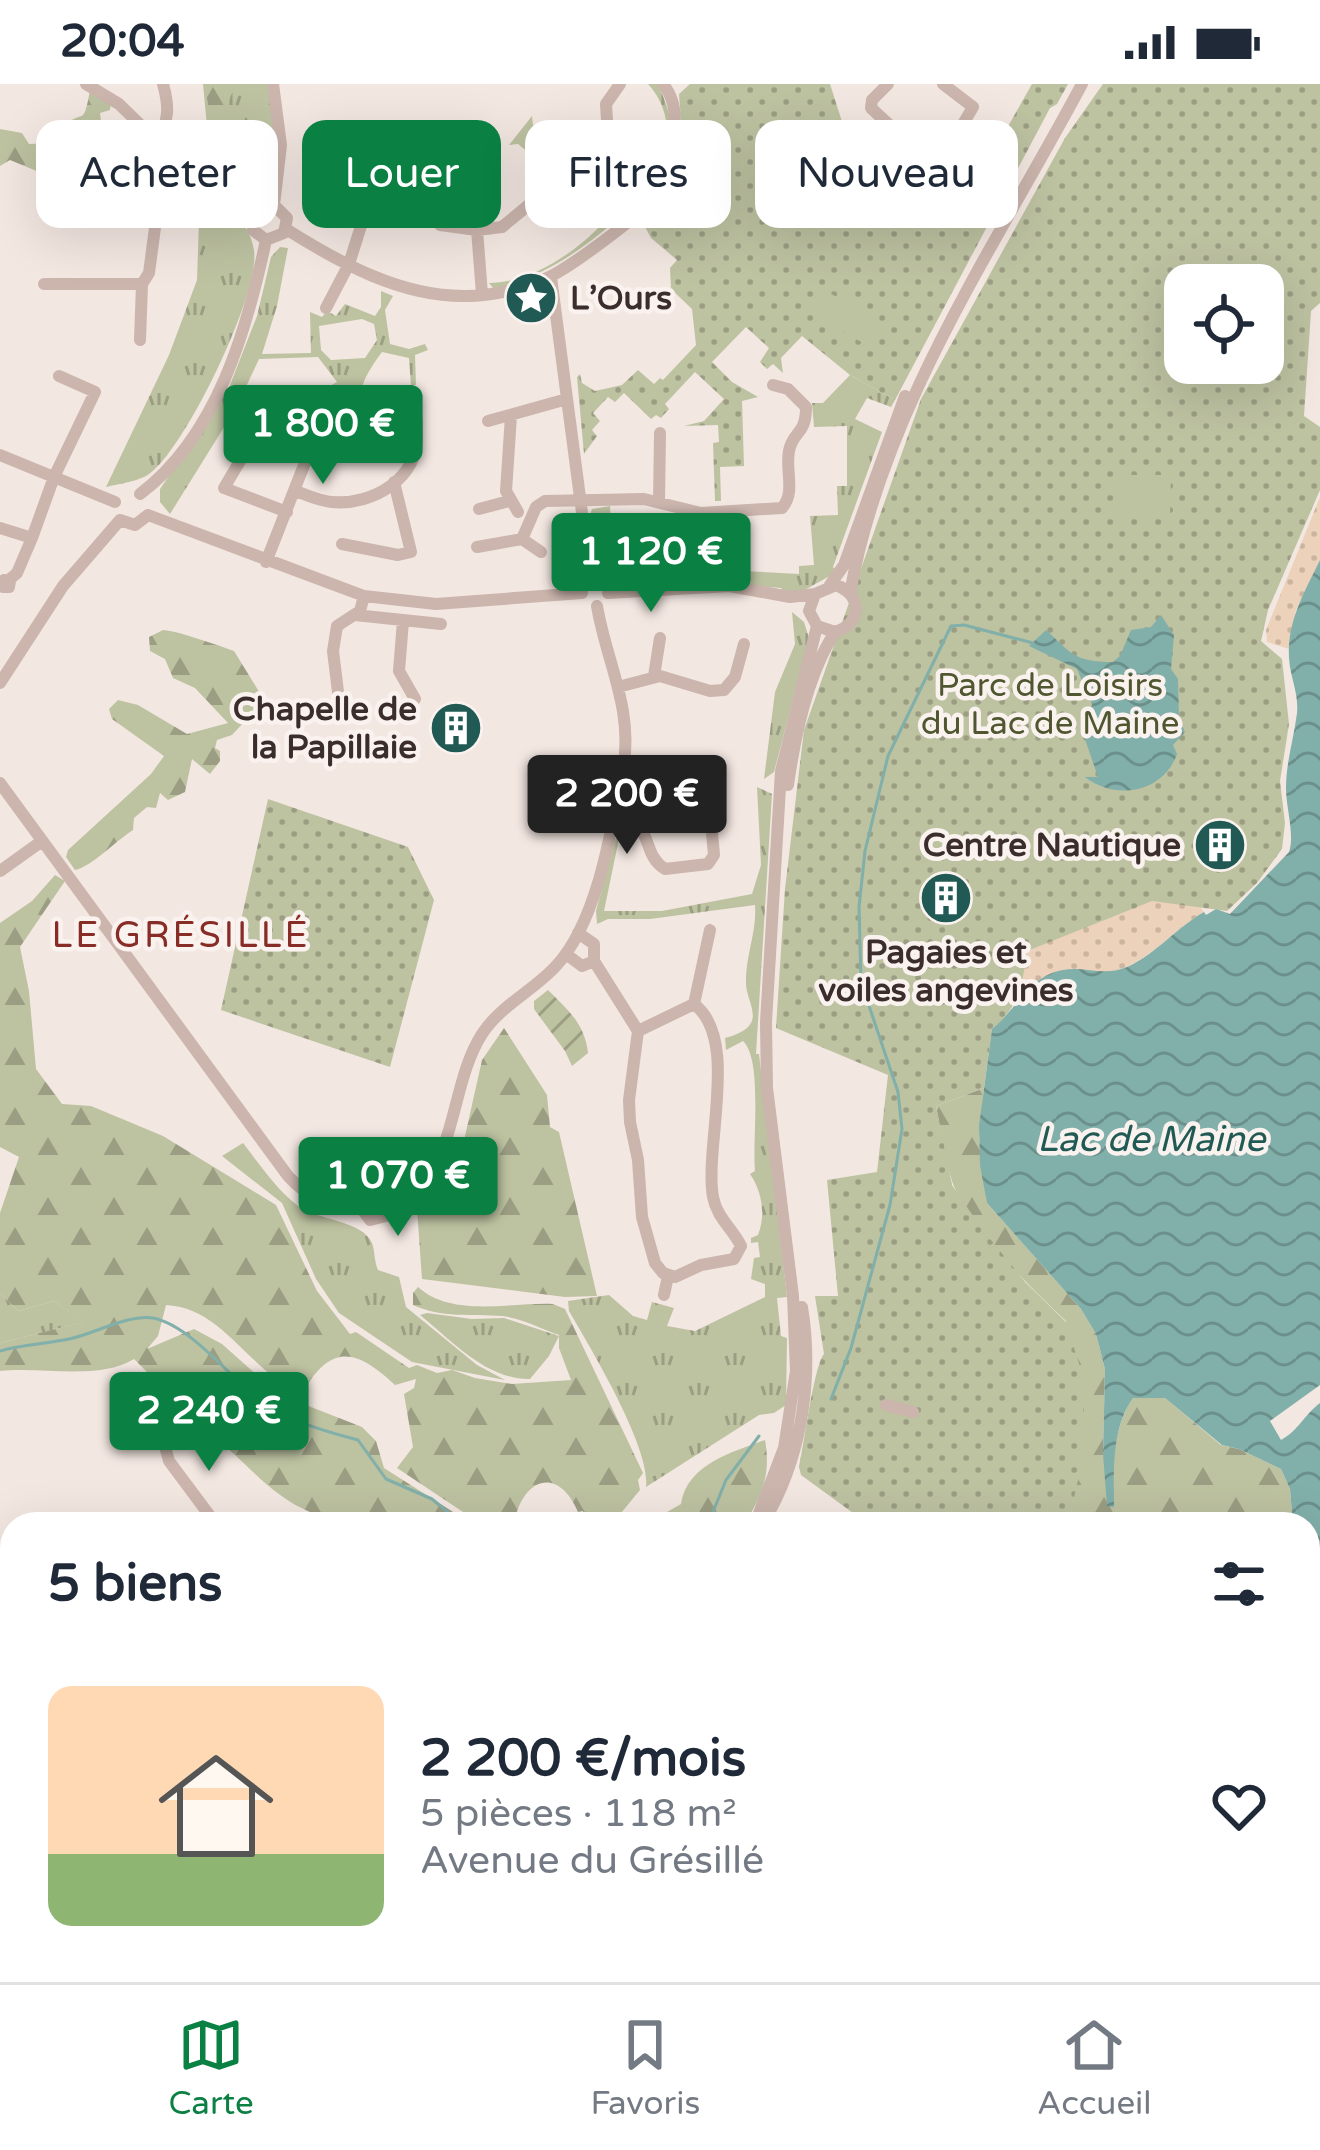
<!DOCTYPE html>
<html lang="fr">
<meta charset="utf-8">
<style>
body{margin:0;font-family:"Varela Round",sans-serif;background:#f2f2f3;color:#1f2937;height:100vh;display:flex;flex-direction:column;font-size:45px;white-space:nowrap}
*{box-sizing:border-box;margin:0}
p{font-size:39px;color:#747a83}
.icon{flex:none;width:66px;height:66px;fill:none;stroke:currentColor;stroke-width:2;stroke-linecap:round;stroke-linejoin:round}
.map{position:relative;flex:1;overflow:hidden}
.panel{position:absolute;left:0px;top:1428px;width:1320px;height:471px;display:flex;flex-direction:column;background:#fff;border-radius:36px 36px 0 0;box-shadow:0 12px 48px #0002}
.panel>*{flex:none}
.banner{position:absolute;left:36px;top:36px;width:1248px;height:108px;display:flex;gap:24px}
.fabs{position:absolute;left:1164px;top:180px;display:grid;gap:24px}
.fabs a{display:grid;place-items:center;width:120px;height:120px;border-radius:24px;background:#fff;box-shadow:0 12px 48px #0002;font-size:60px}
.price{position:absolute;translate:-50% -102px;padding:0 27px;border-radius:12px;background:#0b8043;color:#fff;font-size:39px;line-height:78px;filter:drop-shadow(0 3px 6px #0008)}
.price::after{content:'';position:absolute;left:50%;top:72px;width:36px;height:27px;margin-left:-18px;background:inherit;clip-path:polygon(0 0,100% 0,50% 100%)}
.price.active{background:#222;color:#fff}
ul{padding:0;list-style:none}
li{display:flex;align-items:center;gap:36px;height:300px;padding:0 48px}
li span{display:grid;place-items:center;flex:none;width:336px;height:240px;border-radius:24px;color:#555}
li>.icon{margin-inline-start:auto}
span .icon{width:144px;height:144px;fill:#fffc;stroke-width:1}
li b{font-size:51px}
h2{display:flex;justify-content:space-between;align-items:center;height:144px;padding:0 48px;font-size:51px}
.tag{padding:0 42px;border-radius:24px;background:#fff;box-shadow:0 12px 48px #0002;font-size:42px;line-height:108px}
.tag.active{background:#0b8043;color:#fff}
.status{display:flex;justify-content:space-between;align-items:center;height:84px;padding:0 60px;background:#fff;direction:ltr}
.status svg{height:33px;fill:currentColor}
.menu{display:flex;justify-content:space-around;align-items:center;height:168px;border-top:3px solid #e0e1e3;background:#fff;font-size:33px;color:#747a83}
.menu a{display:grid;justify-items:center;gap:6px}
.menu .active{color:#0b8043}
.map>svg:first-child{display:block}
.grass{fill:url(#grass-tufts);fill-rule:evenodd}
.forest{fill:url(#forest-firs)}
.sand{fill:url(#sand-dots)}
.park{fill:url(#park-dots);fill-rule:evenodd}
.garden{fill:url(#garden-furrows)}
.pitch{fill:#bdc2a1}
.water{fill:url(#water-waves)}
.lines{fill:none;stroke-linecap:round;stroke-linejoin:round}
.stream{stroke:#81afa9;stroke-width:3}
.minor{stroke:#cbb5ad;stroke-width:12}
.labels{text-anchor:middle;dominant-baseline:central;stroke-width:9;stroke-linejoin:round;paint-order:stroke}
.poi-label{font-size:33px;font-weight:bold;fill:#3a2d2b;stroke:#faf2ee;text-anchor:end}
.park-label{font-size:33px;fill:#505730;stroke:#faf2ee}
.neighbourhood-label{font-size:36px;letter-spacing:3px;fill:#872c26;stroke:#faf2ee}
.water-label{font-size:36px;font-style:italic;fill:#215a54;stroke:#faf2ee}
</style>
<div class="status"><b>20:04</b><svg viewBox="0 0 49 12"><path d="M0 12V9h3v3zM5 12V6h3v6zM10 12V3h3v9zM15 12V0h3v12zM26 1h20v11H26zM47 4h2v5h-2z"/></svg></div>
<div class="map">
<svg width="1320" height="1898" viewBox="0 0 1320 1898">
<defs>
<pattern id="grass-tufts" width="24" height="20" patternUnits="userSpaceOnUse" patternTransform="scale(3)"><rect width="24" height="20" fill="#bdc2a1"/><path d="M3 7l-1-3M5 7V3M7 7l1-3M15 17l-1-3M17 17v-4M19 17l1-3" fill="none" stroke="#9b9e83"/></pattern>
<pattern id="forest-firs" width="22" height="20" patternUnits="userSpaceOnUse" patternTransform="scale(3)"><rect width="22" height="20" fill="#bdc2a1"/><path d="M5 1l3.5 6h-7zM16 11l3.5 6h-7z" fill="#9b9e83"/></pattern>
<pattern id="sand-dots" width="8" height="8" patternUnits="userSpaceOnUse" patternTransform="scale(3)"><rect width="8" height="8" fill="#ecd2ba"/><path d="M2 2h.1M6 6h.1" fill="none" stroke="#cbb5a0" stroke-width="1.8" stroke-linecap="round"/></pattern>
<pattern id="park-dots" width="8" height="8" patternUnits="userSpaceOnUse" patternTransform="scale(3)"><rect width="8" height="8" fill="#bdc2a1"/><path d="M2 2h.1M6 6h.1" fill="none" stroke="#9b9e83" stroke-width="1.8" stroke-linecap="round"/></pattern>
<pattern id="garden-furrows" width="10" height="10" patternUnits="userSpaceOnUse" patternTransform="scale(3)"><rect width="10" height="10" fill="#bdc2a1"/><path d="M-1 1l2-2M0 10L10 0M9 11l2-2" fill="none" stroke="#9b9e83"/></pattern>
<pattern id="water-waves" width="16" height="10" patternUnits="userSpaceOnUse" patternTransform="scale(3)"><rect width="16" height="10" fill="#81afa9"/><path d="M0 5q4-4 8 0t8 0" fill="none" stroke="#6b8f8a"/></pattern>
</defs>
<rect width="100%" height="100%" fill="#f3e7e1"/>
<!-- grass -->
<path class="grass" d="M203 0H265C270 32 286 87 260 112L245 113 212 95Z
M648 0H657C672 26 681 71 665 98 654 118 630 124 614 138 578 169 542 193 494 205L489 199C530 199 575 169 602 140V130C589 118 584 106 564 106L559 111 540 95 542 80 518 60 509 61 532 32 533 41 563 68 585 66 610 88 605 94V104L625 121H634C668 92 681 35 648 0Z
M200 108C225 122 249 135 254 166 261 208 185 365 149 390 140 397 118 400 106 403L169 271 197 196Z
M280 163 288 164 277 222 262 270 311 269 310 228 322 233 327 227 336 232 345 220 375 232 381 223V207L393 212 385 226 390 260 409 265 425 260 428 266 415 271 416 301 411 302 409 274 382 268C355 304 350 326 382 363H393L384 373 372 363 354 370 339 316 332 311 298 325 293 333 280 338 274 312 295 303 304 316 337 298 318 273 259 275 236 324 170 430 160 418V405L228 306 257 232 271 173ZM362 235 374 240 377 256 365 274 331 276 321 266 319 242Z
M850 291 895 316 891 323 867 314 855 335 882 348 833 483 837 488 801 508 784 509 781 504 688 497 617 501 604 495 597 484 590 431 592 425 610 422 613 483H657L658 487 704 484V467L708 466 703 442 723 441 725 486 799 490V482L814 481 810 432 838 431 837 402H847V342L814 343 812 319H823Z
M792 528 804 538 809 554 774 688 764 695 775 608 795 560Z
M757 703 772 710 756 970H759L787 1213 777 1214 781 1252 787 1254 786 1321 774 1329 759 1331 646 1403C651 1364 591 1265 569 1227L568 1217 609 1211 633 1232 647 1236 652 1218 674 1224 667 1242 695 1247 765 1213V1200L751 1195 754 1174 760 1173 758 1158 751 1159V1154L758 1151C766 1131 762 1107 750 1090L755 1087C752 1057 763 976 743 957L726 966 725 954C733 952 747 947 751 939 757 928 746 912 746 900 745 872 757 849 755 821L650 835H608L597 840 596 827 620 739 635 747 627 742 621 745 604 827H662L752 810 761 781Z
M243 1059C260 1081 276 1105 298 1122 319 1137 362 1136 372 1159 375 1167 374 1177 378 1186L399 1193 406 1223 477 1281 505 1296 412 1278 339 1229 316 1195 282 1119 222 1072Z
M0 1209 18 1227 54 1217 84 1238 0 1259Z
M427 1229 472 1235 504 1234 559 1252 549 1272 530 1295C487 1296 452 1257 420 1231Z"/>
<!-- forest -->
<path class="forest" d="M204 0H236C222 28 210 83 250 95L240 110 213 96 216 58Z
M243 0H268C272 27 285 70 264 92L257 79 251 85 240 73 247 58C234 38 246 21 243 0Z
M90 6 111 18 110 26 100 29 101 37 79 63 88 77 100 80 103 76 104 86 113 94C96 84 80 82 65 68L56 81 63 98 10 76 0 82V45L22 49 29 60 53 59C58 54 60 48 64 43 83 23 83 46 90 6Z
M163 546C174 546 221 562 234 567L261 611 260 621 232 651 217 656 215 664 220 667V677L210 690 192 675 185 708 168 716 160 709 156 724 147 723 134 734 133 746C117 756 91 783 75 786L66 773 68 766 151 690 164 672 112 635 109 625 118 616 138 621 187 650 228 639 195 604 173 594 165 575 150 567 149 553Z
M55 791 65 797 20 863 29 907 36 985 62 1020 91 1022 163 1052 276 1121 317 1207 350 1250 356 1248 409 1284 417 1281 437 1289 452 1286 475 1294 512 1300 571 1296 559 1264V1251C542 1245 521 1234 502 1232 472 1230 441 1234 413 1221V1209L418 1203C452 1234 511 1218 553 1220L565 1225 643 1389 638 1396 640 1406 612 1440H586L583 1427 578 1428C558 1381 522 1394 514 1440H485L472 1434 397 1384 413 1363 404 1310 414 1304 416 1295 395 1301C357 1266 332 1258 303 1308 250 1292 226 1224 166 1221L158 1252 147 1265 194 1245 222 1260 278 1310 362 1343 376 1357 384 1384 472 1440C409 1440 337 1452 283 1413 236 1380 225 1343 160 1338L166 1315 157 1298 134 1275C98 1297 41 1282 0 1287V1259L83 1238 54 1217 18 1227 0 1209V1129L19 1073 0 1063V839L32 817Z
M504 944 547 1011 550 1043 559 1048 597 1212 565 1213 422 1195 417 1125 442 1108 459 1079 482 976Z
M984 1004 979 1054 987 1119 1081 1225 1096 1250 1105 1285 1103 1370 1114 1407C1111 1377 1116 1338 1133 1314H1165L1221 1361 1239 1365 1281 1385 1290 1405 1293 1440H1068L1075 1266 1065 1263 1066 1237C1031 1204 967 1142 952 1097 944 1073 941 1046 936 1022Z
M765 1356C771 1390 763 1411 744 1440H657L660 1432 681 1420C687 1380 733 1368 765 1356Z"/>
<!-- sand -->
<path class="sand" d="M1320 413V476L1296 526 1289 565 1267 558 1266 546Z
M1166 772 1204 828C1173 846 1152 875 1118 886 1087 897 1043 890 1020 914L989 899 985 872Z"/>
<!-- park -->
<path class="park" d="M690 0H830L860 94 925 138 943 143 960 127 1032 0H1068L1057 20 1050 24 895 316 850 291 802 252 781 274 783 289 773 280 767 285 760 278 769 264 746 243 712 278 732 298 758 313 742 317 744 382 720 383 721 417H715L713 359 719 358 718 341 684 342 704 337 724 315 695 288 665 320 669 325 661 334 656 331 651 335 624 309 615 318 608 313 593 329 600 337 592 346 597 352 584 370 577 293 580 290 582 299 595 307 622 301 638 286 654 300 660 294 663 296 696 261 692 225 671 205 670 184 677 176 651 154 643 139 649 133 660 132 685 92 679 10Z
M1103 0H1320V219L1311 227 1304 332 1320 343V406L1268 526 1261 557 1282 575 1289 640 1280 697 1285 739 1282 765 1257 799 1227 827 1152 817 1027 867C1022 902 1020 922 992 945L984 1004 936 1022 952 1101 982 1145 1026 1199 1066 1238 1081 1286 1084 1325 1081 1383 1068 1440H846L853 1429 801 1391 799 1383C804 1361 814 1281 824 1270L815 1212H838L827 1096 877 1088 888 991 776 944 785 805 804 646 921 315 1065 54ZM1185 201H1263V279H1185Z
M268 715 408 763 434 816 390 983 221 926Z
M896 1887H1077L1074 1898H908L906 1894 900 1896Z"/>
<!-- garden -->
<path class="garden" d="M548 906C568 926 585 940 588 969L572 982 565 967 534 925V917Z"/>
<!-- pitch -->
<path class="pitch" d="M826 207 883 239 870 263 813 230Z
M1115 391H1171L1170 432H1115Z"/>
<!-- water -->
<path class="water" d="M1320 476V1301L1270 1337 1281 1356C1299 1346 1304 1331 1320 1319V1490L1308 1502V1440H1293L1290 1405 1281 1385 1239 1365 1222 1361 1165 1314H1133C1111 1345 1114 1387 1114 1423L1107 1422 1103 1370 1105 1285 1096 1250 1081 1225 987 1119 980 1081 979 1042 992 945C1016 926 1030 891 1063 886 1086 882 1103 893 1127 883 1156 870 1176 844 1204 828L1206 831 1216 825 1230 830 1289 768C1295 751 1286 724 1286 704 1286 678 1294 654 1297 629 1299 609 1290 593 1289 574 1287 537 1305 507 1320 476Z
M1161 531 1174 551 1171 585 1178 595 1179 634 1185 648 1173 661 1177 670C1163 709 1116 717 1085 693H1098L1085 655 1092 620 1077 585 1029 562 1046 546C1071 568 1072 578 1113 578L1120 572 1131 546 1151 543Z
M1320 1502V1652L1314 1655 1320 1656V1898H1183L1194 1887H1308V1512Z"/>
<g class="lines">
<!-- stream -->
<path class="stream" d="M0 1267C24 1260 49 1260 73 1254 95 1249 130 1230 153 1234 189 1241 229 1291 255 1313 283 1335 323 1347 358 1356L386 1395 432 1415 462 1440
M831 1315 851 1264 890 1121 902 1045 898 1008 861 898 859 823 865 767 888 672 951 542 964 541 1033 559
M708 1440 726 1396 759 1352"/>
<!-- minor -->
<path class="minor" d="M86 0 119 20 194 93 254 129
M273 0 281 61 274 121
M888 0 872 16 871 24 911 61 936 77 943 74 973 23 943 0
M156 56C170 38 169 21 163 0
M609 71 606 20 620 0
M107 83 140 94 164 64
M140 94 156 136 149 189 142 200 140 256
M254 129 262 122 274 121 287 134 284 149 266 156
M254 129 253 146 266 156
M440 141 477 146
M286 145C340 179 401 213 466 212 492 212 523 205 547 194 570 184 659 118 671 98 680 83 676 60 675 43 675 26 674 14 663 0
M551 193 591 497
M44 200H142
M482 210 477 146 502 143 536 115
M326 224 349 180 367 123
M511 332 506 407 518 428
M488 337 567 315
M0 371 115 418
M240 377 224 404 287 428
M296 407C308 412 320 417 332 418 373 422 420 393 417 350 417 336 418 326 407 316
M140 410C217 352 247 246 266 156
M659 418 660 349
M479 425 509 417
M148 431 364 512 436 520 582 509
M120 436 135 441 148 431
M0 444 32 454 17 489 9 496
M32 454 54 393 95 308 59 292
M342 460 398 471 411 468 394 398
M477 463 522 455
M541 468 522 455 536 423 545 417 644 415 701 429 782 424C796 408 785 387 789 367 793 346 806 352 806 323L788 305 773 301
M266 478 308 371 294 323
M4 496 10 497 9 503H3Z
M830 501 844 481 905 312
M608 509 729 502 790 513 815 510 836 501C863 511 862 540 835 548L817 542 809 527 815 510
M850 509C884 322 994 165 1082 0
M355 531 441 540
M403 537 399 587 415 615
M654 592 660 554
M0 599 63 502 120 436
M618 603 660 592 710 607 724 606 735 593 744 560
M339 616 333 567 337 542 360 527 364 512
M0 699 288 1092C307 1113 332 1126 361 1125 463 1121 442 1012 482 950 501 921 533 907 556 882 598 837 612 743 623 684 634 626 606 577 597 522
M788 701C795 651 807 591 835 548
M613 730C657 737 639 769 665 785L708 780 714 771 712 749
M0 787 42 757
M566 870 582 882 594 877V860L578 849
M594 877 638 947 694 920
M694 920 710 846
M638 947 629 1016 630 1038 638 1076 642 1133 655 1179 663 1189 675 1193 701 1181 734 1175 741 1162C732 1144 717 1134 713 1113 704 1061 740 955 694 920
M362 1125 370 1136 402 1128 404 1113
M664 1211 668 1192
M886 1321 913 1328
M164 1359 169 1377 216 1440
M771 1425C803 1364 813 1290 802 1223
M755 1440 784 1364 796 1287 793 1212 767 1004 766 938 781 687 817 542
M139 1898 148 1887
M305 1898 307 1887
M402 1898 410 1887
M448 1898 454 1887
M498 1898 506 1887
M509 1898 517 1887
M562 1898 564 1887 615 1898"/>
</g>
<!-- icons -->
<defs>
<g id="sight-disc" transform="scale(2.7)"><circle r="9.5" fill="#215a54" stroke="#faf2ee"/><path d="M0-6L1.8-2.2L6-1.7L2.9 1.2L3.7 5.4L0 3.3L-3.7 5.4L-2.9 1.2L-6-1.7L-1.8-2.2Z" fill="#fff"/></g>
<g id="building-disc" transform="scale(2.7)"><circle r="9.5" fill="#215a54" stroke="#faf2ee"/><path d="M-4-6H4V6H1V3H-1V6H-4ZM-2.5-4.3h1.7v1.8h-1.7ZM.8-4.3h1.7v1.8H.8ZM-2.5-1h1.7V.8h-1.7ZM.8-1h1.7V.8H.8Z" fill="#fff"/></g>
</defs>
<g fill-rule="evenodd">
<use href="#sight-disc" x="531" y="214"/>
<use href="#building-disc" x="456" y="644"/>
<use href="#building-disc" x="1220" y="761"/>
<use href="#building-disc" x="946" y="814"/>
</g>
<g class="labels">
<!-- poi labels -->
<g class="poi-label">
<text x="570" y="214" text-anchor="start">L’Ours</text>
<text x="417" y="625">Chapelle de<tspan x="417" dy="38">la Papillaie</tspan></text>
<text x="1181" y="761">Centre Nautique</text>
<text x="946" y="868" text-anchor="middle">Pagaies et<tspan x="946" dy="38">voiles angevines</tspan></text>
</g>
<!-- park labels -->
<g class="park-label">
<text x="1050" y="601">Parc de Loisirs<tspan x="1050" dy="38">du Lac de Maine</tspan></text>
</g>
<!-- neighbourhood labels -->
<g class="neighbourhood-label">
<text x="181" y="851">LE GRÉSILLÉ</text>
</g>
<!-- water labels -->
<g class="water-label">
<text x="1151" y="1055">Lac de Maine</text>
</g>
</g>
</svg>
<div class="fabs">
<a><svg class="icon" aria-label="locate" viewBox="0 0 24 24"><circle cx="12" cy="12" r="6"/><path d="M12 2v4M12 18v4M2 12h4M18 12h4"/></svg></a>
</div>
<b class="price" style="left:323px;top:403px">1 800 €</b>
<b class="price" style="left:651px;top:531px">1 120 €</b>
<b class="price active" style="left:627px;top:773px">2 200 €</b>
<b class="price" style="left:398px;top:1155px">1 070 €</b>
<b class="price" style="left:209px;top:1390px">2 240 €</b>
<div class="banner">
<a class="tag">Acheter</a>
<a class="tag active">Louer</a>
<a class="tag">Filtres</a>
<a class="tag">Nouveau</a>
</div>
<section class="panel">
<h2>5 biens<svg class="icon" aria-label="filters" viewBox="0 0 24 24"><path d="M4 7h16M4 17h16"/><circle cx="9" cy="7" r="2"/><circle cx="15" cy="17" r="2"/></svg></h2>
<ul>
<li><span style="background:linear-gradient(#ffd9b3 70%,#8fb573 0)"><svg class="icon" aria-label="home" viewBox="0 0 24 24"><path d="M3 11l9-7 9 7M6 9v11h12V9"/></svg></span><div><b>2 200 €/mois</b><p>5 pièces · 118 m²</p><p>Avenue du Grésillé</p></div><svg class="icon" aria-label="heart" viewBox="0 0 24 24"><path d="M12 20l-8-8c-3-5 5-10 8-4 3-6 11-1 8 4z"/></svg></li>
</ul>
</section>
</div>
<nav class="menu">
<a class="active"><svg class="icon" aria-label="map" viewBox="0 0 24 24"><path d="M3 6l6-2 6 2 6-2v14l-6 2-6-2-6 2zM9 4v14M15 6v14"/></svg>Carte</a>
<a><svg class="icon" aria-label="saved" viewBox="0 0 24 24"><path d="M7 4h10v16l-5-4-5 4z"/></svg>Favoris</a>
<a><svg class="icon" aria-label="home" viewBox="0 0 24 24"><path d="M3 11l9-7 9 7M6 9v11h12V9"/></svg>Accueil</a>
</nav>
